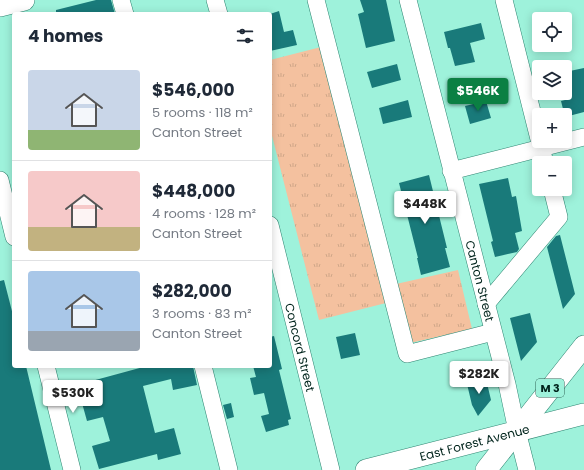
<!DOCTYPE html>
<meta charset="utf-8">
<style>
body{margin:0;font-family:Poppins,sans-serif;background:#f2f2f3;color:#1f2937;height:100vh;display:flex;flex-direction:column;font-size:15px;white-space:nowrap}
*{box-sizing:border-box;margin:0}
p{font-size:13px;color:#747a83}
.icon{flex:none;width:22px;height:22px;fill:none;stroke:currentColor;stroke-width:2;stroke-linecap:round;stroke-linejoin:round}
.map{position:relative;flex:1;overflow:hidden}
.panel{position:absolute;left:12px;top:12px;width:260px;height:356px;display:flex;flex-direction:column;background:#fff;border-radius:4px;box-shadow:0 2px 10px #0003}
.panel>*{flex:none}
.controls{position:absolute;left:532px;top:12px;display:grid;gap:8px}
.controls a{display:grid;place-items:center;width:40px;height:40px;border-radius:4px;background:#fff;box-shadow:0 2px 10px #0003;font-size:20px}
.price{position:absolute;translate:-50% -34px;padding:0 9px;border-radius:4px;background:#fff;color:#222;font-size:13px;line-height:26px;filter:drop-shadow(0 1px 2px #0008)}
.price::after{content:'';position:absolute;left:50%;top:24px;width:12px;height:9px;margin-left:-6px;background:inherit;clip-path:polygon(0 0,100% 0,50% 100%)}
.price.active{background:#0b8043;color:#fff}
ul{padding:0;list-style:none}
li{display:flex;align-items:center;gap:12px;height:100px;padding:0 16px}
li+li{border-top:1px solid #e0e1e3}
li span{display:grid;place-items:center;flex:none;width:112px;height:80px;border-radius:4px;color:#555}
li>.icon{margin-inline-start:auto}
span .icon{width:48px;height:48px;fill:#fffc;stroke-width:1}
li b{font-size:17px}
h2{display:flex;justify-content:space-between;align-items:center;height:48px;padding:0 16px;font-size:17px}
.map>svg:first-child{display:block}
.grass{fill:url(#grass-tufts)}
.building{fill:#197a7a}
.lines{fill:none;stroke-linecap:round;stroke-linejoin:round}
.minor-casing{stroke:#2f8572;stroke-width:18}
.major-casing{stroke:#2f8572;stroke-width:22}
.minor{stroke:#fff;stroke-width:17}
.major{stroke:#fff;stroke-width:21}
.labels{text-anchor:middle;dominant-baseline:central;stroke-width:4;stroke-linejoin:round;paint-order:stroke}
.shield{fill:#9ef2db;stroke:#2f6255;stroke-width:1}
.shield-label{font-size:11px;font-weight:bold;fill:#00241c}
.street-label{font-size:12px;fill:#00241c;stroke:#9ef2db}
</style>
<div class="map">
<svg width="584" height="470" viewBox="0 0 584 470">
<defs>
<pattern id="grass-tufts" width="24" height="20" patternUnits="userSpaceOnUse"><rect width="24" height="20" fill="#f4c19f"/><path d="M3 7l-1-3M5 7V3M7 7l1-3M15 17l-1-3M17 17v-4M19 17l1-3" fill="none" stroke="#cfa688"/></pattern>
</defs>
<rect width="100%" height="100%" fill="#9ef2db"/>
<!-- grass -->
<path class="grass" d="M321 47 386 303 319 320 270 128V60Z
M458 270 472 329 410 343 396 284Z"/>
<!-- building -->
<path class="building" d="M96 0H111L115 14H56V10Z
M360 0H386L395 41 366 48 358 14 364 12Z
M279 11 284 32 293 30 297 45 270 51V14Z
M481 23 485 39 470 43 475 62 455 66 450 48H448L444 32Z
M397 64 401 80 372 88 367 72Z
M584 68V112L565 117 561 101 565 100V72Z
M408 100 412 117 383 124 379 108Z
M486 101 491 118 470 124 465 106Z
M429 175 447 248H445L450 267 421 275 417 258H418L399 183Z
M508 178 512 197 516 196 522 231 515 233 519 249 517 252 495 257 491 242 493 241 479 184Z
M560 235 575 294 563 309 547 247 556 236Z
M4 280 14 319V366H26L51 470H0V281Z
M530 313 537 342 521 361 510 318Z
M355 333 360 355 341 359 336 337Z
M274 336 282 369 279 370 291 419 288 420 289 425 266 432 261 416 269 414 264 393 254 395 250 378 256 377 253 366H270V337Z
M147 366H193L197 385 173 390 171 379 143 386 155 433 174 428 181 454 158 460 157 454 99 469 92 446 110 441 103 417 87 421 77 385Z
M486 379 491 400 478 416 472 405 467 384Z
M231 403 234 417 227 419 223 405Z"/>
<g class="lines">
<!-- minor casing -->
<g class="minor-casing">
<g id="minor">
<path d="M121 0 125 14"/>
<path d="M215 0 219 14"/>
<path d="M316 0 407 354 493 332"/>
<path id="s1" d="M408 0 507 384 517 431 527 470"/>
<path d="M504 0 545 163"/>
<path d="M451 171 584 137"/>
<path d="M0 180 14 237"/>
<path id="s2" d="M270 225 331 470"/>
<path d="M486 304 559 217 552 189"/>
<path d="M46 366 72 470"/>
<path d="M203 366 229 470"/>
</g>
</g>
<!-- major casing -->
<g class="major-casing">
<g id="major">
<path d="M0 6 24 0"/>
<path id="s3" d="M366 470 584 414"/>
<path d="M486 470 584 346"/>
</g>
</g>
<!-- minor -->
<use href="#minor" class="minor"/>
<!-- major -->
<use href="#major" class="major"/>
</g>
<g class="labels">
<!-- shield labels -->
<rect class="shield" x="536" y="379" width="28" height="18" rx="3"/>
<g class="shield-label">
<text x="550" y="388">M 3</text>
</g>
<!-- street labels -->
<g class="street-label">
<text stroke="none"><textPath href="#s1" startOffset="290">Canton Street</textPath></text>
<text stroke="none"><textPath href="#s2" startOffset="126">Concord Street</textPath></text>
<text stroke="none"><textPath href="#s3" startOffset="112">East Forest Avenue</textPath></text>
</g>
</g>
</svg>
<div class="controls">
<a><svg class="icon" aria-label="locate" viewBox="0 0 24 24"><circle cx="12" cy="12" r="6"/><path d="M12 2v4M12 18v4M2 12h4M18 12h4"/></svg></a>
<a><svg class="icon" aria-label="layers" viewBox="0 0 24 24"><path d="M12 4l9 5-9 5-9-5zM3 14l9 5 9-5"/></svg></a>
<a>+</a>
<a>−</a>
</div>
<b class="price active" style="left:478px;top:112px">$546K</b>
<b class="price" style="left:425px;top:225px">$448K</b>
<b class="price" style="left:479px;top:395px">$282K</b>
<b class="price" style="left:73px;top:414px">$530K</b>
<section class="panel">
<h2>4 homes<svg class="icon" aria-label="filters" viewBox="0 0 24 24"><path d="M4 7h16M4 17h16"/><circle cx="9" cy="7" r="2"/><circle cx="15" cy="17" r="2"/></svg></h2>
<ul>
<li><span style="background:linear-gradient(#c9d6e8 75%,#8fb573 0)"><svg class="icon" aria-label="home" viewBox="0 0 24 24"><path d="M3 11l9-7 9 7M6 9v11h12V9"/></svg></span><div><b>$546,000</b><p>5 rooms · 118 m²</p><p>Canton Street</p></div></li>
<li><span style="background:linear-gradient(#f6c9c9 70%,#c2b280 0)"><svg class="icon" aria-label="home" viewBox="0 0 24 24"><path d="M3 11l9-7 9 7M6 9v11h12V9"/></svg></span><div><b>$448,000</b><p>4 rooms · 128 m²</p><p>Canton Street</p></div></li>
<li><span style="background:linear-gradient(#a9c7e8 75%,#9aa5b1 0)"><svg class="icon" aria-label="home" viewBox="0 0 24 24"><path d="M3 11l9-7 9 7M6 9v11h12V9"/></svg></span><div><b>$282,000</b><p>3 rooms · 83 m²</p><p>Canton Street</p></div></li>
</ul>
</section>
</div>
